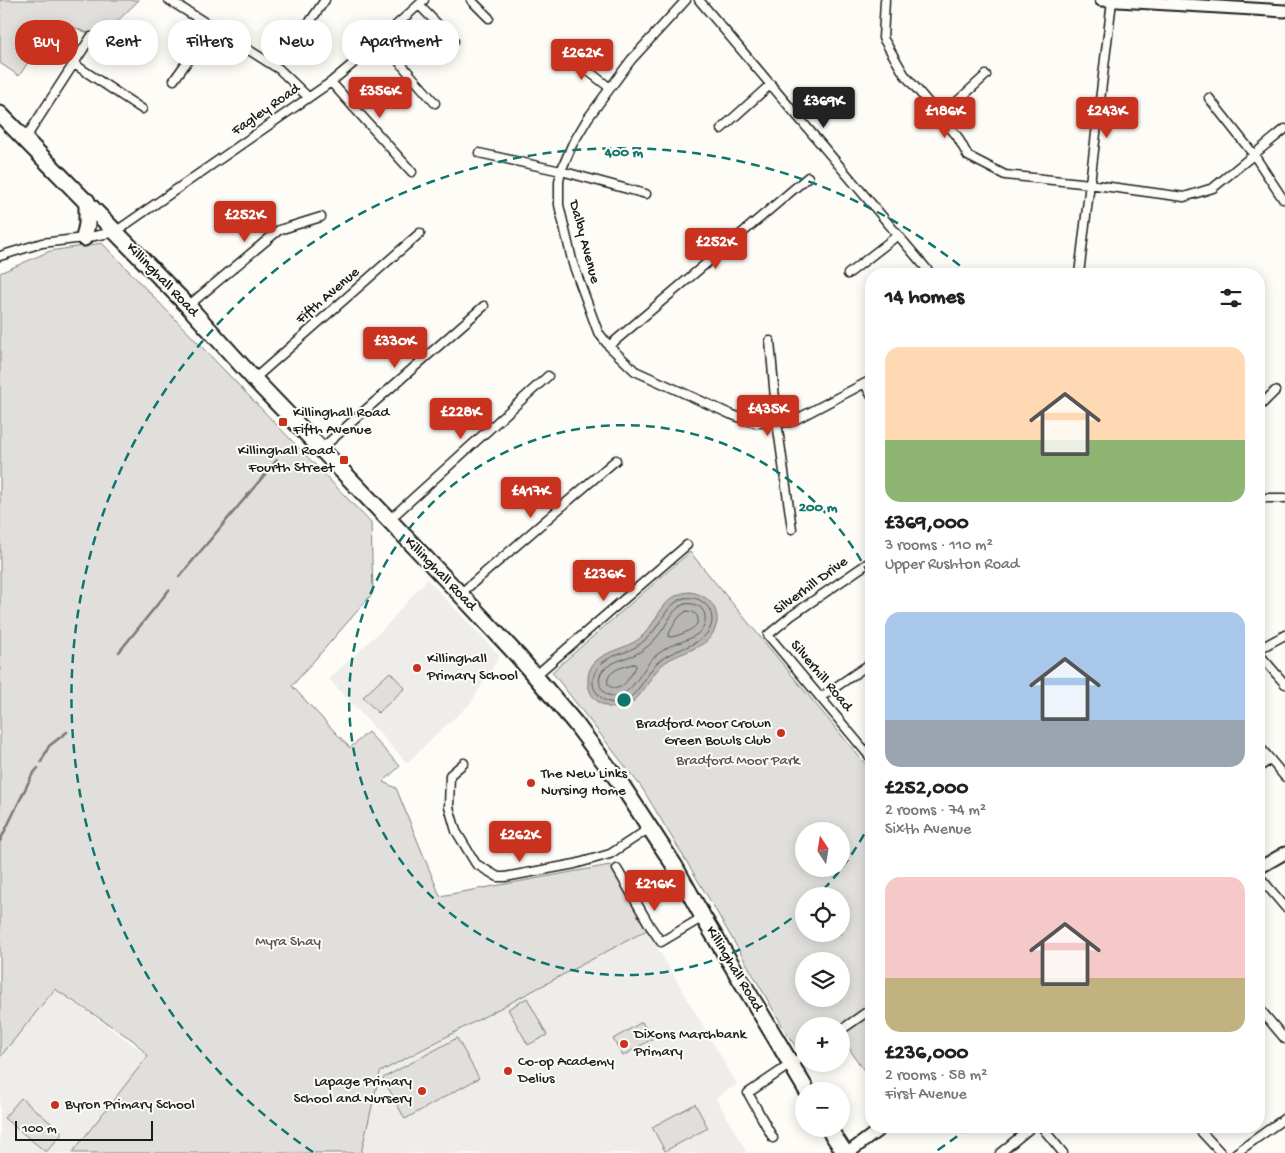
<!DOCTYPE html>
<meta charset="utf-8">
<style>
body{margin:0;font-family:"Gochi Hand",sans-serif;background:#f6f6f6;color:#222;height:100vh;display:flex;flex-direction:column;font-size:19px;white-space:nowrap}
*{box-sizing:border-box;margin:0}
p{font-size:16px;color:#767676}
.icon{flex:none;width:28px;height:28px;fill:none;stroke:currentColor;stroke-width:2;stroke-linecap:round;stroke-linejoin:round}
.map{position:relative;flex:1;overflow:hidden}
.details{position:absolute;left:865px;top:268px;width:400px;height:865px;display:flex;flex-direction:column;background:#fff;border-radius:20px;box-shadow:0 2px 12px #0003}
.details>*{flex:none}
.guide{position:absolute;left:15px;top:20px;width:475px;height:45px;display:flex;gap:10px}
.needle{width:32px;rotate:348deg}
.controls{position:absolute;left:795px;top:822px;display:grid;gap:10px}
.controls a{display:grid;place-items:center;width:55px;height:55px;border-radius:50%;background:#fff;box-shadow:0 2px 12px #0003;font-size:25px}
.scale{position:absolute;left:15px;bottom:12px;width:138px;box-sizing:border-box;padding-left:5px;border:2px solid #1c1c1c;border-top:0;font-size:14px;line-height:18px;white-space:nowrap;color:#1c1c1c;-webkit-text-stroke:4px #fdfcf7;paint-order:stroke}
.price{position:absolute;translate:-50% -42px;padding:0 11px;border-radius:5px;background:#c8321e;color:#fff;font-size:16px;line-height:32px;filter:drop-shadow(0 1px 2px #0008)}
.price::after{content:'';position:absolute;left:50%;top:30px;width:15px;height:11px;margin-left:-8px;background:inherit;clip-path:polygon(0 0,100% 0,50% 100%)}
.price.selected{background:#222;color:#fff}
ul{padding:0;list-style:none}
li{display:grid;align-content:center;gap:10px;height:265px;padding:0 20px}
li span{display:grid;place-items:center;height:155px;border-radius:15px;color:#555}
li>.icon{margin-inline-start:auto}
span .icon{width:90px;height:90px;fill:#fffc;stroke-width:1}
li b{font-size:21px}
h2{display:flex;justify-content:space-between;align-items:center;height:60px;padding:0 20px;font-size:21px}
.tag{padding:0 18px;border-radius:20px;background:#fff;box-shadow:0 2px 12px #0003;font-size:18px;line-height:45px}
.tag.selected{background:#c8321e;color:#fff}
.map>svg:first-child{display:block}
.built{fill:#eeede9}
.green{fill:#e0dfdb;stroke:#7e7e7c;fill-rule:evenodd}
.water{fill:#b7b6b2;stroke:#797876}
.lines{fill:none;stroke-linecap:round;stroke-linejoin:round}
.shore{stroke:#5a5a58;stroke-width:1}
.stream{stroke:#797876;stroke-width:2.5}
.street-casing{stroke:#1c1c1c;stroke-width:11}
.secondary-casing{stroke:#1c1c1c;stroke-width:15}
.highway-casing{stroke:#1c1c1c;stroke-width:19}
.street{stroke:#fdfcf7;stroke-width:8}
.secondary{stroke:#fdfcf7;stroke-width:11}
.highway{stroke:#fdfcf7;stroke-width:15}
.ring{fill:none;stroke:#0f766e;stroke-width:2.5;stroke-dasharray:9 6}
.poi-dot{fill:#c8321e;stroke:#fdfcf7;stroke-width:2}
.labels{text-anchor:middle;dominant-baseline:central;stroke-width:4;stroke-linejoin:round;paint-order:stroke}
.street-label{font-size:15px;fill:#1c1c1c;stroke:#fdfcf7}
.poi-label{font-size:15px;fill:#1c1c1c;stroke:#fdfcf7;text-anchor:start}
.park-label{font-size:15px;fill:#575655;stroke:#fdfcf7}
.centre{fill:#0f766e;stroke:#fdfcf7;stroke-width:2.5}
.ring-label{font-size:15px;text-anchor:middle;font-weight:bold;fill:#0f766e;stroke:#fdfcf7;stroke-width:4;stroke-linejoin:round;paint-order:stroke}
</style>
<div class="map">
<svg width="1285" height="1153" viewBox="0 0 1285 1153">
<rect width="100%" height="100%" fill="#fdfcf7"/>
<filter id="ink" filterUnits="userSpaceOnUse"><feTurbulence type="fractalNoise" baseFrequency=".02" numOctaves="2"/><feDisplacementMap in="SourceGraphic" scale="10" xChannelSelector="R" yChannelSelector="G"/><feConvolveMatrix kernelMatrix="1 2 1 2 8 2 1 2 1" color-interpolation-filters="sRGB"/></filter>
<g filter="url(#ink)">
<!-- built -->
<path class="built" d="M427 579 500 656 470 704 442 729 407 763 329 679 386 626Z
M647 930 737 1084 716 1098 746 1151 742 1153H361L380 1072Z
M55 989 149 1056 72 1153H0V1057Z"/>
<!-- green -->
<path class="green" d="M0 0H139L100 38 56 20 19 76 0 63Z
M102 243 371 523 373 593 292 686 350 748 368 732 400 766 383 782 396 788 440 896 610 865 647 930 380 1072 361 1153H72L148 1056 134 1041 55 989 0 1057V273L50 251Z
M690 552 871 771V1081L842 1038H841V1026H804V1058L789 1037 711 902 642 788 552 672ZM804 831H841V869H804ZM804 896H841V934H804ZM804 961H841V999H804Z
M390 672 405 688 378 713 363 697Z
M527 998 547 1035 528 1045 508 1009Z
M642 1022 652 1039 623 1056 613 1039Z
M457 1038 479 1078 405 1119 383 1078Z
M21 1098 63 1133 46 1152 4 1118Z
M695 1104 708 1128 665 1151 652 1127Z"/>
<!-- water -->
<path class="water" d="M689 592C699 593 709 598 714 607 717 613 718 620 716 626 709 651 679 650 662 665 649 677 644 696 628 705 620 709 610 709 602 704 594 700 589 693 588 683 586 650 624 653 641 637 660 620 661 595 689 592Z"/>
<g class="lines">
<!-- shore -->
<path class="shore" d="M684 598C692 597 699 598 705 604 710 608 712 614 712 621 710 645 674 648 659 661 644 674 635 709 609 702 605 701 600 697 597 693 588 682 595 667 606 660 613 655 622 654 630 650 638 646 645 641 651 634 663 621 666 604 684 598Z
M685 604C691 603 695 604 700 607 703 610 705 613 705 617 708 635 683 641 670 646 665 649 659 653 654 657 643 667 632 696 615 696 601 697 594 679 604 669 611 663 620 660 628 657 643 653 655 641 663 629 670 619 673 608 685 604Z
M687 611C698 611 702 621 693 628 687 632 677 637 669 637V634C673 626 678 615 687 611Z
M633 664H635L636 667C630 676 621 696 608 685 605 671 622 667 633 664Z"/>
<!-- stream -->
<path class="stream" d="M179 577 277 460
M119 652 169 590
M41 762 49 746 67 732
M0 841 32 775 38 768"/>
<!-- street casing -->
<g class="street-casing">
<path id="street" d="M169 0 279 69 308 97
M471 0 489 18
M686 0 631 60 588 118 572 145 561 171 559 182V205L573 264 598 332 609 346 635 371 730 414 755 423 791 422 871 380
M699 0 931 274
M885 0 883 38 904 74 957 136 968 156 1005 175 1081 183 1184 197 1213 188 1285 129
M419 5 454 41
M302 33 325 0
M380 40 435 103
M569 56 610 88
M74 64 142 109
M174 80 212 27
M331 82 412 172
M1209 98 1254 155 1283 199
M940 117 986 75
M721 129 771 84
M25 139 91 37
M479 153 561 171 646 194
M0 256 42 243 84 238 115 232 331 82 362 56 424 0
M848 274 898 235
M1079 274 1112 1
M188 306 279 230 321 217
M770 341 777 422 792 529
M609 346 808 177
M254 379 420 233
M865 384 871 395
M1259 407 1275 391
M321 449 484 306
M1259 498H1285
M389 520 548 376
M871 561 791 616 768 635 871 758
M460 594 616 460
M1259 649 1285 635
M1259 654 1285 684
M535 676 687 545
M821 697 871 663
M1259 746 1285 777
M464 763 450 775 449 807 456 831 476 864 498 877H505L575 864 610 854 650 828
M1259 767 1270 760
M617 869 650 926 661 942 703 917
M1259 876 1285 907
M1259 1008 1285 1039
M841 1030 871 1009
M1041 1126 1063 1153
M1196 1126 1221 1153
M773 1138 748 1093 804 1055
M1000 1153 1033 1126
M1236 1153 1285 1118"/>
</g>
<!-- secondary casing -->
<g class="secondary-casing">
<path id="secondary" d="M1101 0 1285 11
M1259 868 1285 853
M848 1153 884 1126"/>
</g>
<!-- highway casing -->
<g class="highway-casing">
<path id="highway" d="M0 114 188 306 254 379 460 594 518 656 575 723 623 787 674 865 703 917 791 1064 807 1091
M84 238 87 224V201
M829 1129 845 1153"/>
</g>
<!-- street -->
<use href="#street" class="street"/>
<!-- secondary -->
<use href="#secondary" class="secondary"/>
<!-- highway -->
<use href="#highway" class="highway"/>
</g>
</g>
<!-- distance rings -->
<g class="ring">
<path d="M871 821A275 275 0 0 1 817 896M803 909A275 275 0 1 1 871 579"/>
<path d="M969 1127A549 549 0 0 1 935 1152M313 1152A549 549 0 1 1 969 273"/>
</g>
<!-- markers -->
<g class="poi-dot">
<rect x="278" y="417" width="10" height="10" rx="2.5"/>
<rect x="339" y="455" width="10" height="10" rx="2.5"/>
<circle cx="417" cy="668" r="5"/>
<circle cx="781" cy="733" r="5"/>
<circle cx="531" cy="783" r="5"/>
<circle cx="624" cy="1044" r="5"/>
<circle cx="508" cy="1071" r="5"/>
<circle cx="422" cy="1091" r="5"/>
<circle cx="55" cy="1105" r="5"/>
</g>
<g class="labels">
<!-- street labels -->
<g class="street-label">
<text transform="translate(266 110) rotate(-35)">Fagley Road</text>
<text transform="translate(584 242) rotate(75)">Dalby Avenue</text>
<text transform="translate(162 280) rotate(46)">Killinghall Road</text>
<text transform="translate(328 296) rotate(-41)">Fifth Avenue</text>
<text transform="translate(440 574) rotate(46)">Killinghall Road</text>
<text transform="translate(811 586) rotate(-36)">Silverhill Drive</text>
<text transform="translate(821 676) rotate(50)">Silverhill Road</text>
<text transform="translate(734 969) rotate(59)">Killinghall Road</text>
</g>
<!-- poi labels -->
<g class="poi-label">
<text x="293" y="413">Killinghall Road<tspan x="293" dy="17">Fifth Avenue</tspan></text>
<text x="334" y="451" text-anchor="end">Killinghall Road<tspan x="334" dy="17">Fourth Street</tspan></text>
<text x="427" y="659">Killinghall<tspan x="427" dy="17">Primary School</tspan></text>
<text x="771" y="724" text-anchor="end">Bradford Moor Crown<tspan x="771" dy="17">Green Bowls Club</tspan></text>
<text x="541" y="774">The New Links<tspan x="541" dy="17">Nursing Home</tspan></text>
<text x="634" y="1035">Dixons Marchbank<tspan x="634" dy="17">Primary</tspan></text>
<text x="518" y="1062">Co-op Academy<tspan x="518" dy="17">Delius</tspan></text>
<text x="412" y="1082" text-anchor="end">Lapage Primary<tspan x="412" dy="17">School and Nursery</tspan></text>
<text x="65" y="1105">Byron Primary School</text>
</g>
<!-- park labels -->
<g class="park-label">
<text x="738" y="761">Bradford Moor Park</text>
<text x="288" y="942">Myra Shay</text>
</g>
</g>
<circle cx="624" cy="700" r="8" class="centre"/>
<g class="ring-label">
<text x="624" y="156">400 m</text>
<text x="818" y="511">200 m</text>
</g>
</svg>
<div class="controls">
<a><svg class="needle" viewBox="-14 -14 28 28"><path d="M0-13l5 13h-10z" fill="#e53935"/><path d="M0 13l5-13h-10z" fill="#767676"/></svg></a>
<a><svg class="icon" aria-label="locate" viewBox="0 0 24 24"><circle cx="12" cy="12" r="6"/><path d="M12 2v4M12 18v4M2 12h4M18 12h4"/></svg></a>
<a><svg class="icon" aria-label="layers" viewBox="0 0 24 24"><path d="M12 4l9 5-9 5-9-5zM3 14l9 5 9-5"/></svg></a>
<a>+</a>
<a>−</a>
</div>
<div class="scale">100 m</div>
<b class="price" style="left:582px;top:81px">£262K</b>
<b class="price" style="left:380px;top:119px">£356K</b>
<b class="price selected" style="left:824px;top:129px">£369K</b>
<b class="price" style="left:945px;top:139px">£186K</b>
<b class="price" style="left:1107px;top:139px">£243K</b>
<b class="price" style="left:245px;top:243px">£252K</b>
<b class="price" style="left:716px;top:270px">£252K</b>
<b class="price" style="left:395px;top:369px">£330K</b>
<b class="price" style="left:768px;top:437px">£435K</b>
<b class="price" style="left:461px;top:440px">£228K</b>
<b class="price" style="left:531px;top:519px">£417K</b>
<b class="price" style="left:604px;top:602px">£236K</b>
<b class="price" style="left:520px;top:863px">£262K</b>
<b class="price" style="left:655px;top:912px">£216K</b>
<div class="guide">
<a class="tag selected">Buy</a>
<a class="tag">Rent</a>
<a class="tag">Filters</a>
<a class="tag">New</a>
<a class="tag">Apartment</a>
</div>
<section class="details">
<h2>14 homes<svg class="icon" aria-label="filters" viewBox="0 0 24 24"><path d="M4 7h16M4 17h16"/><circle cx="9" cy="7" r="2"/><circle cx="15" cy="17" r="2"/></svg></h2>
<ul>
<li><span style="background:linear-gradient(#ffd9b3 60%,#8fb573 0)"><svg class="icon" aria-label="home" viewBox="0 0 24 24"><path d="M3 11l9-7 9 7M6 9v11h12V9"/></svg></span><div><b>£369,000</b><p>3 rooms · 110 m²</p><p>Upper Rushton Road</p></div></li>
<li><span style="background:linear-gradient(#a9c7e8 70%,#9aa5b1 0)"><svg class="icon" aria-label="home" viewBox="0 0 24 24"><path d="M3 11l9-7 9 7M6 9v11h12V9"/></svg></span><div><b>£252,000</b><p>2 rooms · 74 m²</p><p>Sixth Avenue</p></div></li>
<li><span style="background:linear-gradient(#f6c9c9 65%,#c2b280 0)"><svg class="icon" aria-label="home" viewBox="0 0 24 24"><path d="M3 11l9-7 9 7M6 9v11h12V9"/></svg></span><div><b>£236,000</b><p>2 rooms · 58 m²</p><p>First Avenue</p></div></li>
</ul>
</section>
</div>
